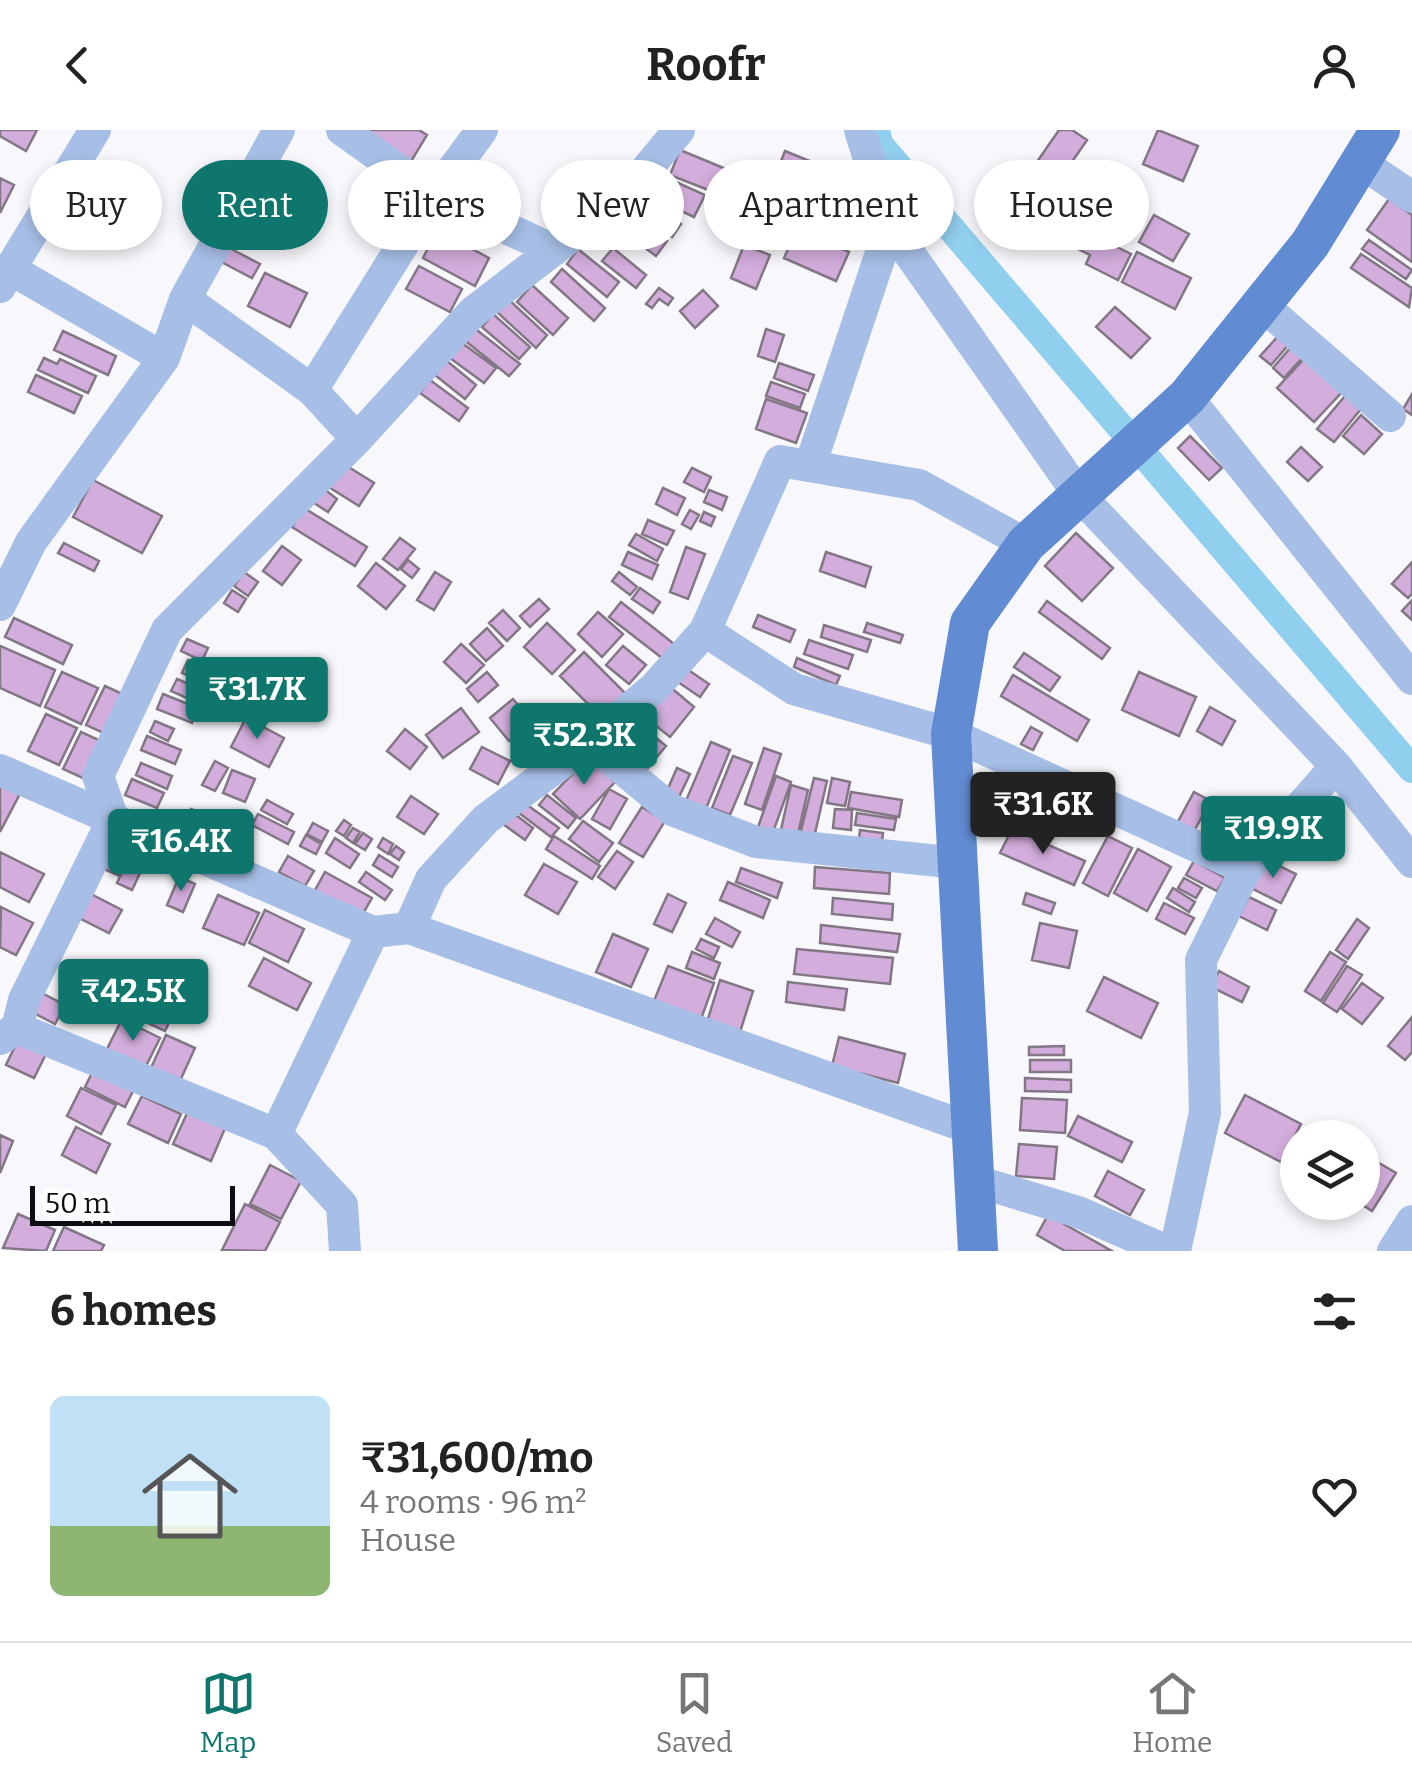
<!DOCTYPE html>
<meta charset="utf-8">
<style>
body{margin:0;font-family:Bitter,serif;background:#f2f2f2;color:#222;height:100vh;display:flex;flex-direction:column;font-size:38px;white-space:nowrap}
*{box-sizing:border-box;margin:0}
p{font-size:32px;color:#767676}
.icon{flex:none;width:55px;height:55px;fill:none;stroke:currentColor;stroke-width:2;stroke-linecap:round;stroke-linejoin:round}
.map{position:relative;height:1121px;overflow:hidden}
.sheet{display:flex;flex-direction:column;background:#fff;flex:1}
.sheet>*{flex:none}
.hud{position:absolute;left:30px;top:30px;width:1352px;height:90px;display:flex;gap:20px}
.fabs{position:absolute;left:1280px;top:990px;display:grid;gap:20px}
.fabs a{display:grid;place-items:center;width:100px;height:100px;border-radius:50%;background:#fff;box-shadow:0 5px 15px #0003;font-size:50px}
.scale{position:absolute;left:30px;bottom:25px;width:205px;box-sizing:border-box;padding-left:10px;border:5px solid #0e0d13;border-top:0;font-size:28px;line-height:35px;white-space:nowrap;color:#0e0d13;-webkit-text-stroke:8px #fff;paint-order:stroke}
.price{position:absolute;translate:-50% -85px;padding:0 22px;border-radius:10px;background:#0f766e;color:#fff;font-size:32px;line-height:65px;filter:drop-shadow(0 2px 5px #0008)}
.price::after{content:'';position:absolute;left:50%;top:60px;width:30px;height:22px;margin-left:-15px;background:inherit;clip-path:polygon(0 0,100% 0,50% 100%)}
.price.active{background:#222;color:#fff}
ul{padding:0;list-style:none}
li{display:flex;align-items:center;gap:30px;height:250px;padding:0 50px}
li span{display:grid;place-items:center;flex:none;width:280px;height:200px;border-radius:15px;color:#555}
li>.icon{margin-inline-start:auto}
span .icon{width:120px;height:120px;fill:#fffc;stroke-width:1}
li b{font-size:42px}
h2{display:flex;justify-content:space-between;align-items:center;height:120px;padding:0 50px;font-size:42px}
.pill{padding:0 35px;border-radius:45px;background:#fff;box-shadow:0 5px 15px #0003;font-size:35px;line-height:90px}
.pill.active{background:#0f766e;color:#fff}
header{display:flex;justify-content:space-between;align-items:center;height:130px;padding:0 50px;background:#fff;font-size:45px;font-weight:700}
.menu{display:flex;justify-content:space-around;align-items:center;height:140px;border-top:2px solid #e0e0e0;background:#fff;font-size:28px;color:#767676}
.menu a{display:grid;justify-items:center;gap:5px}
.menu .active{color:#0f766e}
.map>svg:first-child{display:block}
.lines{fill:none;stroke-linecap:round;stroke-linejoin:round}
.canal{stroke:#91cfee;stroke-width:28}
.building{fill:#d3addc;stroke:#837786;stroke-width:2.5}
.minor{stroke:#a7bfe6;stroke-width:32}
.major{stroke:#618bd2;stroke-width:40}
</style>
<header><svg class="icon" aria-label="back" viewBox="0 0 24 24"><path d="M15 5l-7 7 7 7"/></svg>Roofr<svg class="icon" aria-label="person" viewBox="0 0 24 24"><circle cx="12" cy="8" r="4"/><path d="M4 21q1-7 8-7t8 7"/></svg></header>
<div class="map">
<svg width="1412" height="1121" viewBox="0 0 1412 1121">
<rect width="100%" height="100%" fill="#f8f8fc"/>
<g class="lines">
<!-- canal -->
<path class="canal" d="M876 0 879 14 1412 639"/>
</g>
<!-- building -->
<path class="building" d="M0 0H37L26 21 0 6Z
M357 0H419L427 5 410 33Z
M1059 0H1072L1087 10 1047 68 1023 52Z
M1158 0 1198 16 1183 51 1143 34Z
M680 20 743 46 734 70 670 45Z
M785 21 812 32 800 62 773 52Z
M654 42 705 65 694 87 644 64Z
M0 48 14 55 0 83Z
M73 51 92 62 84 77 64 65Z
M771 56 797 68 784 93 759 81Z
M1389 69 1412 85V132L1367 100Z
M810 70 861 90 852 114 800 93Z
M629 83 667 111 656 126 618 98Z
M667 85 681 94 672 107 658 98Z
M757 85 784 95 774 119 747 109Z
M1154 85 1189 104 1173 131 1139 112Z
M1067 92 1131 124 1118 150 1086 134 1090 125 1058 109Z
M797 99 849 122 836 151 784 128Z
M437 100 489 128 475 156 423 128Z
M1369 110 1412 140 1406 149 1362 119Z
M220 113 260 134 252 148 212 127Z
M744 115 770 125 756 159 731 148Z
M613 118 646 145 636 158 602 131Z
M578 119 619 152 607 167 567 134Z
M1137 122 1191 148 1175 179 1122 152Z
M1361 124 1412 158 1409 177 1351 138Z
M419 136 462 159 450 182 406 159Z
M562 139 605 178 594 191 551 152Z
M265 143 307 163 290 197 248 176Z
M532 155 568 188 553 205 517 172Z
M659 158 673 168 668 175 659 169 652 178 646 174Z
M703 160 718 176 695 198 680 181Z
M508 169 547 205 536 218 497 182Z
M1115 177 1150 208 1131 228 1096 197Z
M493 184 530 217 519 229 482 197Z
M473 197 520 234 509 246 463 209Z
M766 199 784 205 775 232 758 226Z
M63 201 116 226 108 245 54 220Z
M1280 204 1290 213 1271 235 1260 226Z
M462 213 496 238 484 253 450 228Z
M1291 217 1303 227 1284 248 1273 238Z
M44 228 57 234 60 229 96 246 88 263 38 240Z
M1305 228 1342 262 1314 292 1277 258Z
M447 231 476 255 465 269 435 245Z
M779 233 814 245 808 261 774 248Z
M36 245 82 266 74 283 28 262Z
M430 250 468 278 459 291 420 263Z
M771 252 805 264 800 278 766 266Z
M1412 264V285L1403 279Z
M1345 266 1361 279 1334 312 1317 299Z
M766 269 807 283 796 313 756 299Z
M1361 285 1382 304 1364 324 1343 306Z
M1190 306 1222 338 1209 350 1178 318Z
M1301 317 1322 337 1308 351 1287 332Z
M339 331 374 353 359 376 324 354Z
M692 338 711 347 704 362 684 352Z
M93 350 162 386 142 423 73 387Z
M663 358 685 368 677 385 656 374Z
M324 359 337 369 328 382 314 373Z
M709 360 727 367 722 380 704 372Z
M304 378 367 417 355 436 292 397Z
M690 380 699 385 691 399 682 394Z
M704 382 715 387 711 396 700 391Z
M648 390 674 401 667 415 642 404Z
M1076 403 1113 438 1082 471 1045 436Z
M636 404 663 419 657 431 629 415Z
M400 408 415 419 398 440 383 429Z
M64 413 99 431 94 441 58 423Z
M282 416 301 430 282 455 263 441Z
M686 417 705 424 688 469 670 462Z
M628 422 658 435 652 449 622 435Z
M826 422 871 437 865 457 820 441Z
M408 430 419 439 412 448 401 439Z
M1412 432V464L1408 468 1392 454Z
M376 433 405 456 386 479 358 456Z
M244 442 258 452 248 466 234 456Z
M435 442 451 452 434 480 417 470Z
M619 442 637 457 630 465 612 451Z
M640 458 660 472 653 483 632 469Z
M232 460 246 469 238 482 224 473Z
M539 469 549 479 530 497 520 486Z
M1412 470V490L1402 481Z
M1047 471 1110 518 1102 529 1039 482Z
M621 472 674 514 662 528 609 487Z
M503 480 520 498 507 511 489 493Z
M598 482 623 504 602 527 578 504Z
M758 485 795 500 790 512 753 497Z
M14 488 72 515 63 534 5 507Z
M547 493 575 520 552 544 524 517Z
M867 493 903 505 900 513 864 502Z
M824 495 871 510 867 522 821 507Z
M487 498 503 516 486 531 470 514Z
M187 509 208 518 202 531 181 521Z
M809 510 853 525 848 539 804 524Z
M461 514 484 535 466 553 444 532Z
M0 516 55 540 40 576 0 558Z
M623 516 646 535 629 554 606 535Z
M584 522 629 567 605 591 560 546Z
M1024 523 1060 547 1050 561 1014 537Z
M797 528 840 546 836 555 794 537Z
M188 530 225 547 219 560 182 543Z
M287 530 316 550 299 572 271 552Z
M687 539 709 554 700 567 678 552Z
M62 542 98 558 81 594 45 577Z
M487 542 498 555 478 572 467 559Z
M1139 542 1196 567 1179 606 1122 580Z
M1013 545 1089 590 1077 611 1001 566Z
M177 549 196 557 191 570 171 561Z
M105 556 127 566 108 605 86 595Z
M669 556 694 577 670 607 644 586Z
M163 564 198 578 192 593 157 579Z
M513 569 533 592 509 611 490 588Z
M1210 577 1235 591 1222 615 1197 601Z
M461 578 479 602 443 628 426 605Z
M46 584 77 598 59 635 28 621Z
M246 588 284 608 269 637 231 617Z
M155 591 174 599 168 611 150 602Z
M638 593 666 616 641 646 613 624Z
M1031 597 1042 603 1033 620 1021 614Z
M405 599 427 617 410 639 387 621Z
M81 602 101 611 83 648 63 639Z
M147 606 181 620 175 634 141 620Z
M711 612 730 620 705 681 685 673Z
M482 617 510 631 498 654 470 639Z
M764 618 781 624 762 680 745 674Z
M733 626 752 633 730 685 712 678Z
M589 627 615 652 580 689 553 664Z
M215 631 228 638 215 661 202 655Z
M141 633 172 646 167 659 136 645Z
M677 638 690 644 678 669 666 663Z
M232 640 255 649 245 672 223 663Z
M0 644 24 656 0 702Z
M776 646 791 652 772 705 757 700Z
M814 648 827 651 813 712 799 709Z
M832 648 850 652 845 676 827 673Z
M132 649 164 663 157 678 125 665Z
M791 655 808 660 797 708 780 704Z
M609 659 627 669 610 699 592 689Z
M851 662 902 670 899 687 848 678Z
M1194 662 1211 671 1191 706 1175 697Z
M547 665 576 688 568 698 539 675Z
M411 666 438 684 424 704 397 687Z
M267 670 293 684 287 694 261 680Z
M526 674 559 698 551 707 519 683Z
M642 677 665 691 643 727 619 713Z
M191 679 206 685 201 700 185 694Z
M835 679 852 680 851 700 833 698Z
M512 682 533 698 525 710 503 694Z
M857 683 896 689 894 700 855 695Z
M258 684 294 702 288 714 252 695Z
M209 686 225 693 219 707 203 701Z
M1208 689 1239 707 1232 720 1201 704Z
M344 690 351 695 344 706 336 701Z
M583 691 613 713 599 732 569 709Z
M313 693 328 701 322 712 307 704Z
M353 698 360 702 353 713 346 708Z
M1012 699 1085 731 1074 755 1000 723Z
M112 700 134 711 118 745 95 735Z
M860 700 883 703 881 719 858 716Z
M363 703 372 709 365 720 355 714Z
M306 705 321 714 316 724 300 716Z
M554 706 600 736 592 749 546 719Z
M1108 706 1132 718 1108 766 1083 753Z
M335 708 359 724 350 738 326 723Z
M383 708 393 714 388 724 378 717Z
M396 716 404 722 399 730 390 724Z
M133 719 148 726 132 760 117 753Z
M1138 719 1171 737 1147 781 1114 763Z
M617 721 633 732 615 759 598 747Z
M0 722 44 744 29 772 0 757Z
M379 725 398 737 392 747 373 735Z
M288 726 314 741 305 756 279 742Z
M1265 729 1296 744 1281 773 1251 758Z
M1194 731 1225 748 1217 761 1186 745Z
M544 734 577 752 558 784 525 765Z
M815 737 890 743 889 764 814 758Z
M741 738 782 753 777 768 736 752Z
M325 742 372 768 361 787 314 762Z
M366 742 392 760 385 770 359 752Z
M179 747 195 754 183 782 167 775Z
M1184 748 1202 758 1196 768 1178 758Z
M728 752 770 770 763 788 720 770Z
M1173 758 1195 772 1189 782 1167 768Z
M89 763 122 780 109 803 77 787Z
M1026 763 1055 773 1051 784 1023 774Z
M668 764 686 773 672 802 654 794Z
M218 765 259 783 244 815 203 798Z
M1249 767 1276 780 1267 800 1239 786Z
M833 768 893 774 892 790 832 784Z
M1164 773 1194 788 1185 804 1156 789Z
M1 777 33 793 16 825 0 817Z
M265 780 304 799 288 832 249 813Z
M715 788 740 802 732 817 706 804Z
M1357 789 1369 798 1348 829 1336 820Z
M1040 793 1077 801 1069 838 1032 830Z
M821 795 900 804 897 822 820 813Z
M613 804 648 819 631 857 596 842Z
M701 809 719 817 714 828 696 819Z
M797 819 893 828 890 854 794 844Z
M692 822 720 833 714 849 686 838Z
M1330 822 1346 832 1321 871 1305 861Z
M264 828 311 853 297 880 249 856Z
M668 836 714 853 701 889 654 871Z
M1347 836 1362 845 1337 882 1323 873Z
M1219 841 1249 857 1242 872 1211 857Z
M1104 847 1158 873 1141 908 1087 881Z
M720 850 753 861 740 902 707 892Z
M788 852 847 859 844 880 786 872Z
M1362 853 1383 868 1362 894 1342 879Z
M145 857 178 873 165 901 131 885Z
M40 862 65 875 55 894 30 881Z
M1412 887V922L1405 930 1388 916Z
M122 889 160 908 144 940 106 921Z
M166 905 195 918 179 953 150 940Z
M20 906 48 920 34 948 6 935Z
M839 907 905 924 898 953 832 936Z
M1064 916V925H1029V917Z
M1030 930H1071V942H1030Z
M95 937 135 957 125 977 85 957Z
M1025 948 1071 950V962L1025 961Z
M81 958 116 975 101 1004 67 986Z
M1245 965 1301 994 1281 1032 1225 1003Z
M142 966 181 984 168 1013 128 994Z
M1022 968 1067 970 1065 1003 1020 1000Z
M189 979 226 996 211 1031 173 1014Z
M1078 986 1132 1012 1122 1032 1068 1006Z
M76 997 110 1014 96 1043 62 1025Z
M0 1005 13 1011 0 1043Z
M1019 1014 1057 1017 1054 1049 1016 1046Z
M1362 1023 1396 1043 1372 1081 1358 1072H1362Z
M270 1035 301 1051 281 1089 250 1074Z
M1108 1041 1144 1060 1130 1085 1095 1066Z
M245 1074 280 1092 265 1121 222 1120Z
M18 1084 55 1100 46 1121 3 1118Z
M1048 1085 1112 1121H1065L1037 1105Z
M64 1097 104 1115 101 1121H53Z"/>
<g class="lines">
<!-- minor -->
<path class="minor" d="M342 0 434 65 482 0
M860 0 890 96 1079 365 1336 636 1412 732
M1360 32 1412 67
M10 139 95 0
M0 157 10 139 164 228
M185 169 312 260 434 65 554 120
M1261 174 1390 286
M312 260 357 309 472 183 627 63 679 0
M1187 267 1412 549
M810 336 890 96
M0 475 31 412 164 228 185 169 279 0
M705 501 794 559 951 604 1246 739 1336 636
M590 612 654 558 705 501 780 331 919 355 1026 414
M0 640 373 802 409 798 972 999
M409 798 431 749 486 689 590 612 672 680 756 712 958 733
M17 898 276 1004 342 1075 345 1121
M0 909 17 898 24 870 113 689 98 646 167 500 357 309
M276 1004 373 802
M976 1051 1078 1082 1167 1121
M1175 1121 1205 983 1201 830 1246 739
M1393 1121 1412 1091"/>
<!-- major -->
<path class="major" d="M978 1121 951 604 970 493 1026 414 1187 267 1310 114 1380 0"/>
</g>
</svg>
<div class="fabs">
<a><svg class="icon" aria-label="layers" viewBox="0 0 24 24"><path d="M12 4l9 5-9 5-9-5zM3 14l9 5 9-5"/></svg></a>
</div>
<div class="scale">50 m</div>
<b class="price" style="left:257px;top:612px">₹31.7K</b>
<b class="price" style="left:584px;top:658px">₹52.3K</b>
<b class="price active" style="left:1043px;top:727px">₹31.6K</b>
<b class="price" style="left:1273px;top:751px">₹19.9K</b>
<b class="price" style="left:181px;top:764px">₹16.4K</b>
<b class="price" style="left:133px;top:914px">₹42.5K</b>
<div class="hud">
<a class="pill">Buy</a>
<a class="pill active">Rent</a>
<a class="pill">Filters</a>
<a class="pill">New</a>
<a class="pill">Apartment</a>
<a class="pill">House</a>
</div>
</div>
<section class="sheet">
<h2>6 homes<svg class="icon" aria-label="filters" viewBox="0 0 24 24"><path d="M4 7h16M4 17h16"/><circle cx="9" cy="7" r="2"/><circle cx="15" cy="17" r="2"/></svg></h2>
<ul>
<li><span style="background:linear-gradient(#bfe0f5 65%,#8fb573 0)"><svg class="icon" aria-label="home" viewBox="0 0 24 24"><path d="M3 11l9-7 9 7M6 9v11h12V9"/></svg></span><div><b>₹31,600/mo</b><p>4 rooms · 96 m²</p><p>House</p></div><svg class="icon" aria-label="heart" viewBox="0 0 24 24"><path d="M12 20l-8-8c-3-5 5-10 8-4 3-6 11-1 8 4z"/></svg></li>
</ul>
</section>
<nav class="menu">
<a class="active"><svg class="icon" aria-label="map" viewBox="0 0 24 24"><path d="M3 6l6-2 6 2 6-2v14l-6 2-6-2-6 2zM9 4v14M15 6v14"/></svg>Map</a>
<a><svg class="icon" aria-label="saved" viewBox="0 0 24 24"><path d="M7 4h10v16l-5-4-5 4z"/></svg>Saved</a>
<a><svg class="icon" aria-label="home" viewBox="0 0 24 24"><path d="M3 11l9-7 9 7M6 9v11h12V9"/></svg>Home</a>
</nav>
